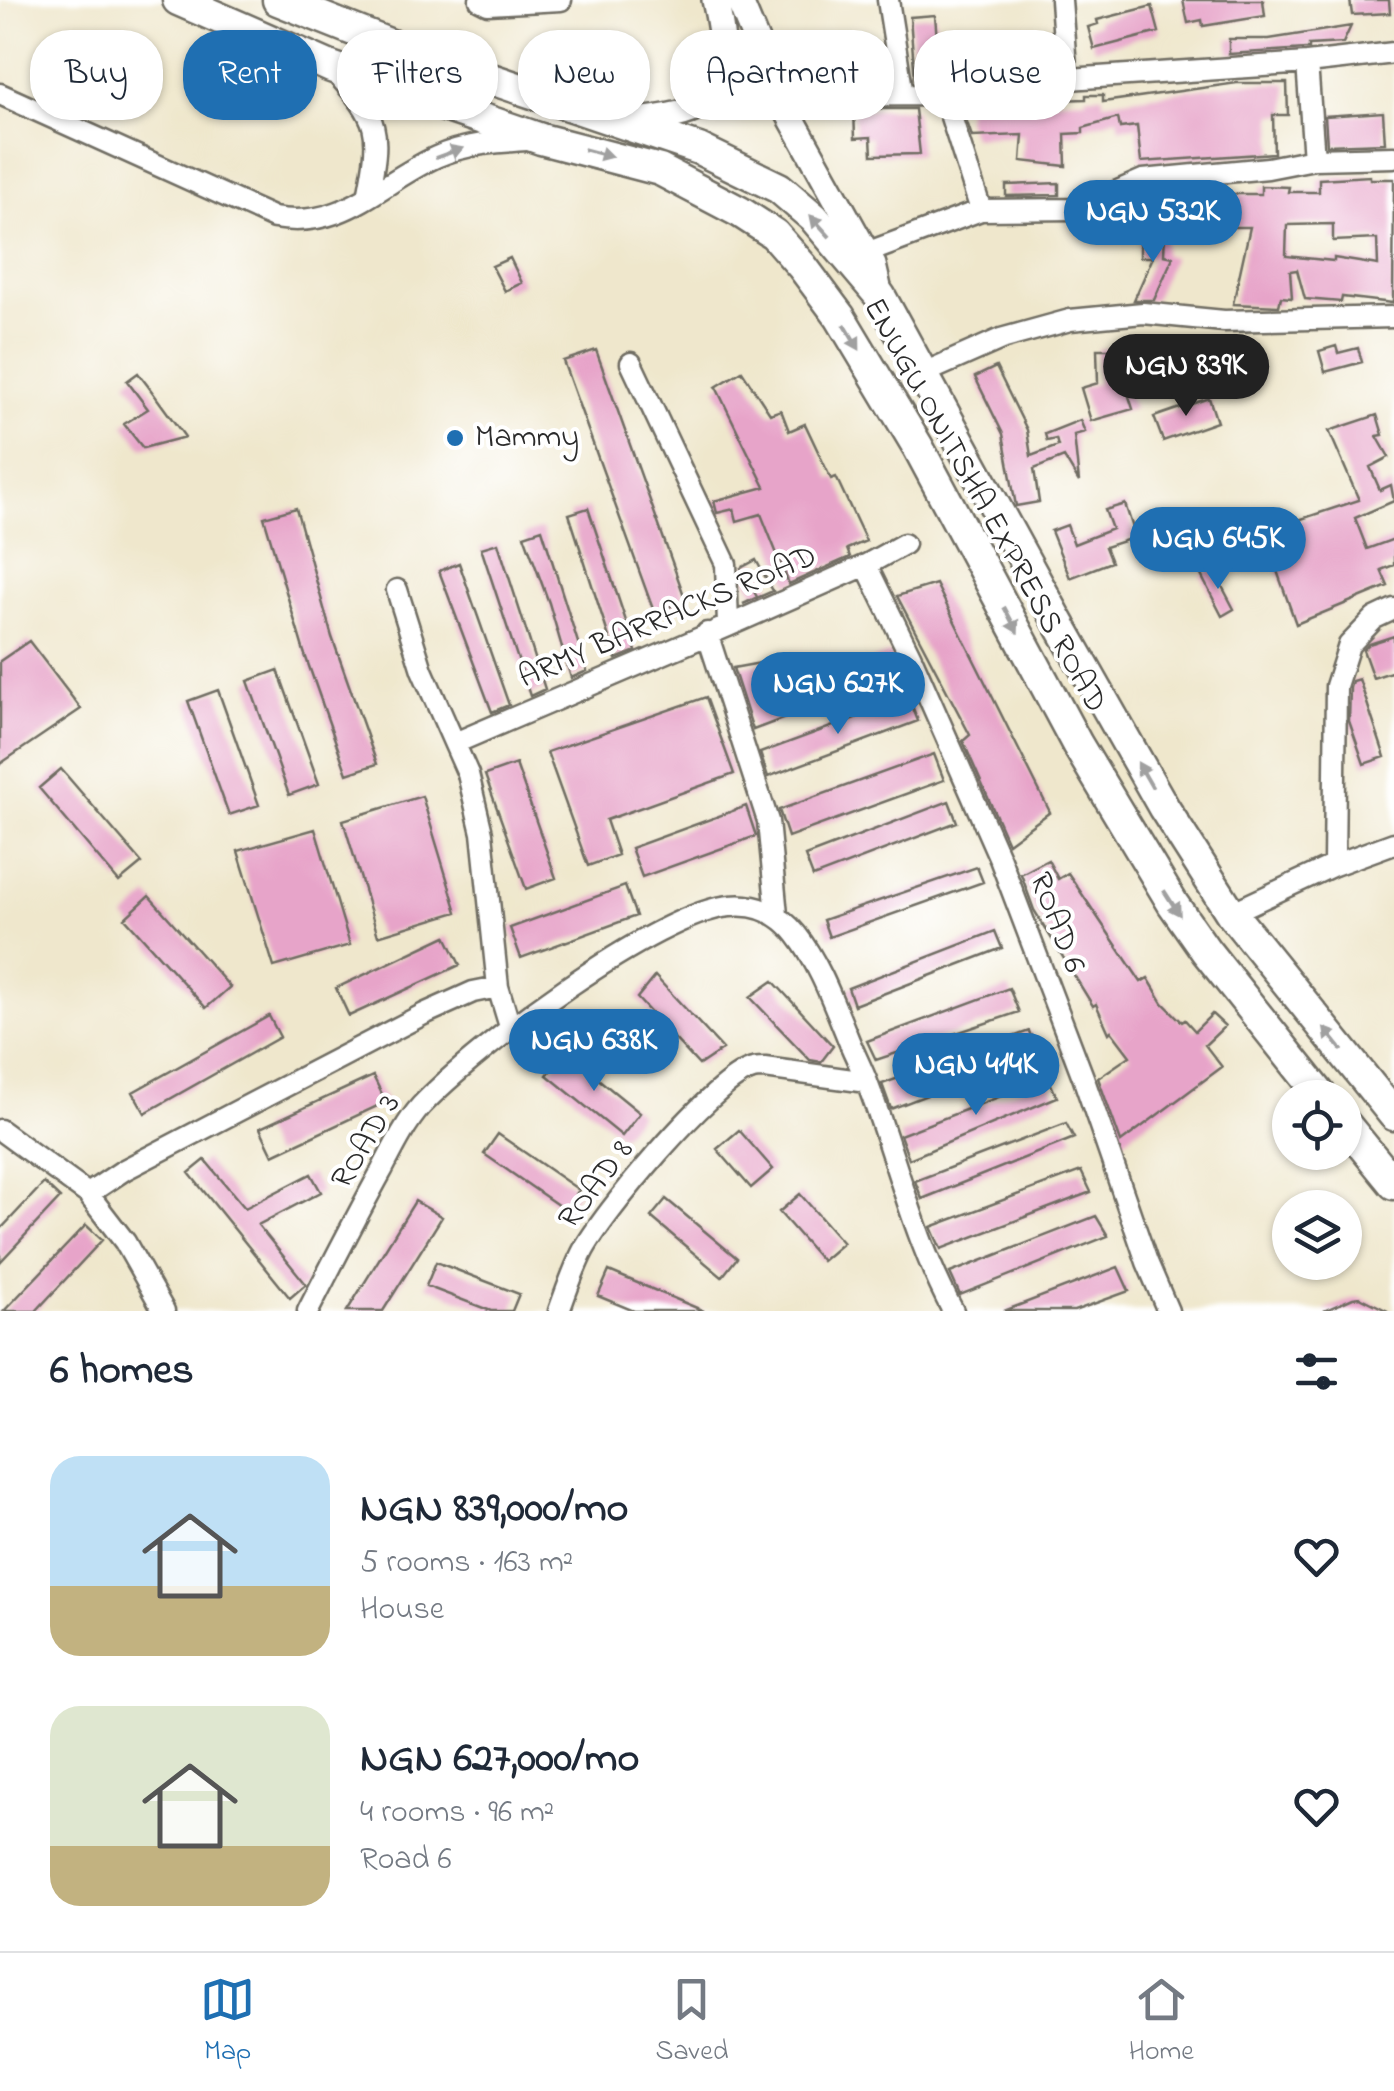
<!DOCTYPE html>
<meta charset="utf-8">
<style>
body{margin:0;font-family:"Indie Flower",sans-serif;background:#f2f2f3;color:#1f2937;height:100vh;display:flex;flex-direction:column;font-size:38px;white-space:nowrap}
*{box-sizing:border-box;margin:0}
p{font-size:32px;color:#747a83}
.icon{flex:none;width:55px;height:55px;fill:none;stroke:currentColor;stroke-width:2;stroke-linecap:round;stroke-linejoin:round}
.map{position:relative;height:1311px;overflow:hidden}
.panel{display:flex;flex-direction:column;background:#fff;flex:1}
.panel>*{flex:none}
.guide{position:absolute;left:30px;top:30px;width:1335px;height:90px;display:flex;gap:20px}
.tools{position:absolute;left:1272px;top:1080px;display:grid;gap:20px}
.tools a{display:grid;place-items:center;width:90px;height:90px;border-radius:50%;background:#fff;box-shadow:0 2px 8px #0004;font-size:50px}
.price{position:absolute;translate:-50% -85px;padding:0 22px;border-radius:35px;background:#1f6fb2;color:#fff;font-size:32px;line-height:65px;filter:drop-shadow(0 2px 5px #0008)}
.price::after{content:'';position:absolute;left:50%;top:60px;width:30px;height:22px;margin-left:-15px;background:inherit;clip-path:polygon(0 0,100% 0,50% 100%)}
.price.current{background:#222;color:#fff}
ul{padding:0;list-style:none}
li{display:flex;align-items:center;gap:30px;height:250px;padding:0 50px}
li span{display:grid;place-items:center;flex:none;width:280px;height:200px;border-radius:30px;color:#555}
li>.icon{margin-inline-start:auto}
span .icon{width:120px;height:120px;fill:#fffc;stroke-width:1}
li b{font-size:42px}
h2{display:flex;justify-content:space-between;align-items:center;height:120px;padding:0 50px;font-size:42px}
.pill{padding:0 35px;border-radius:40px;background:#fff;box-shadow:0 2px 8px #0004;font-size:35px;line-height:90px}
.pill.current{background:#1f6fb2;color:#fff}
.tabs{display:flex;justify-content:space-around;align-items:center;height:140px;border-top:2px solid #e0e1e3;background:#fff;font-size:28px;color:#747a83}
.tabs a{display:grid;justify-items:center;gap:5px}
.tabs .current{color:#1f6fb2}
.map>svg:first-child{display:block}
.building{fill:#e7a4c9;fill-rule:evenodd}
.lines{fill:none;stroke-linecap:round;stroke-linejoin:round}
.minor-casing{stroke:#706d63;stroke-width:25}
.major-casing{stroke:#706d63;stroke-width:30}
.highway-casing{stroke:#706d63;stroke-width:35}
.minor{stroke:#fff;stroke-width:20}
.major{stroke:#fff;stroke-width:25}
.highway{stroke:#fff;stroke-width:30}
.oneway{fill:#a0a0a0}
.poi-dot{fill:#1f6fb2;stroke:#fff;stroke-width:4}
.labels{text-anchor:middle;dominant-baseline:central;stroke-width:8;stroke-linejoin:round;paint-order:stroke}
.poi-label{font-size:32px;fill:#2b2b2b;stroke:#fff;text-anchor:start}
.street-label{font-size:32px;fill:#2b2b2b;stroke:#fff}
</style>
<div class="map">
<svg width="1394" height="1311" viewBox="0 0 1394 1311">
<rect width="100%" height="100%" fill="#fff"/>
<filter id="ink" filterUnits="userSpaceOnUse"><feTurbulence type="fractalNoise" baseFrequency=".01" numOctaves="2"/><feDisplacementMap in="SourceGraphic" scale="20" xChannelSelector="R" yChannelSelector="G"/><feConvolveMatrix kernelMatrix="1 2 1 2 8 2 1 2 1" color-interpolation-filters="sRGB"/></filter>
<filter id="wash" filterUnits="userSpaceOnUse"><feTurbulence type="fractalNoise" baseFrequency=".0048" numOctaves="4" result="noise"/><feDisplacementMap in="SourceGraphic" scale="40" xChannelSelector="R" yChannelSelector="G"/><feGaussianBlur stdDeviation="2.25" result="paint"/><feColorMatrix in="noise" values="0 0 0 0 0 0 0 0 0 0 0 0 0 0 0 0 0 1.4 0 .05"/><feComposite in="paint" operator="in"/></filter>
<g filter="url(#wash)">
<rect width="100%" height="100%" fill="#efe7cc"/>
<g id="blocks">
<!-- building -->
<path class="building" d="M1183 0H1263L1265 16 1203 26 1202 20 1188 23Z
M1350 0H1389L1390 13 1352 15Z
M1152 6 1159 32 1094 49 1088 27 1098 24 1097 20Z
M935 15 940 78 915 80 910 17Z
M1351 26 1343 43 1309 45V49H1306L1229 54V39H1269Z
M1040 39 1041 66 976 70 974 43Z
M1237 83H1287L1288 115H1273L1274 153 1141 162 1137 126 1120 128 1118 118 1083 128V133L1065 134 1066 166 1021 161 1023 135 972 137 966 119 967 103 1086 99V95H1103V102Z
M854 109H915L920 154 872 155 871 137 855 138Z
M1383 112 1385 143 1327 145 1325 116Z
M1370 176V179H1394L1393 303 1342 297 1341 302 1305 299 1297 270 1290 271 1292 298 1281 297 1279 306 1233 304 1250 227H1229V194H1261V186L1289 187 1288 192H1319V179ZM1333 224V241L1377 239 1378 265 1334 258V261L1286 256 1287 225Z
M1059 183V195L1006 196V185Z
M1128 203 1132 228 1106 232 1103 212Z
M1140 233 1165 234 1164 255 1173 257 1154 300H1134L1153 257H1140Z
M510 258 522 283 505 291 492 266Z
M1336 346 1338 353 1358 348 1362 362 1325 372 1319 351Z
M1097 349H1113L1114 378 1143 370 1141 357 1186 352 1190 386 1128 393 1133 409 1091 421 1081 388 1098 383Z
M596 350 686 601 654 612 563 361Z
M996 367 1027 430 1031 456 1058 446 1056 439 1047 441 1045 434 1080 420 1085 432 1074 435 1079 482 1064 457 1034 469 1039 502 1016 506 1003 434 975 377Z
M742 371 770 414 781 410 789 431 805 424 831 479 836 477 866 541 847 549 850 557 789 584 761 514 737 521 734 509 717 513 714 501 765 487 716 387Z
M138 373 148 386 185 437 143 448 124 424 148 409 127 381Z
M1209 398 1217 422 1163 441 1154 417Z
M1377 415 1383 435 1377 436 1389 457 1370 467 1380 490 1391 485 1394 501 1355 518 1367 549 1394 539V565L1381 570 1388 586 1296 624 1276 568 1292 562 1280 526 1359 500 1329 431Z
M1125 504 1136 537 1105 547 1111 562 1070 578 1051 531 1067 525 1074 544 1112 529 1105 510Z
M296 508 332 637 377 764 347 774 304 652 264 517Z
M588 508 636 651 616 659 569 514Z
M542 529 587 671 571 678 549 603 524 535Z
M498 543 545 689 530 696 481 548Z
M756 560 773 591 743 604 757 597 741 568Z
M459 563 509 705 492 712 439 571Z
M1213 569 1234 609 1222 616 1201 575Z
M936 584 1050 812 1008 843 963 741 970 735 897 596Z
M1394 636V671L1373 678 1363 650 1369 644Z
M29 641 81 709 0 764V661Z
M891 653 899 675 753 730 733 668 766 662 774 696Z
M278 670 319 784 289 795 248 681Z
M1359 679 1385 757 1364 764 1349 721 1350 688 1352 681Z
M218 690 259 805 229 815 188 701Z
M706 697 734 774 606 820 618 855 588 866 547 752Z
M909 698 918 721 768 777 760 753Z
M934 754 944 780 788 837 779 810Z
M516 764 556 878 526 889 485 775Z
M61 769 142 863 119 882 39 788Z
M422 796 457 912 378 936 343 820Z
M949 801 957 822 813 877 805 856Z
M746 806 756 836 642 877 631 848Z
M315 829 350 945 274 967 238 851Z
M1048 860 1058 879 1068 873 1141 982 1148 978 1163 1003 1182 1022 1185 1020 1195 1031 1212 1014 1225 1026 1205 1045 1222 1067 1121 1142 1098 1078 1130 1056 1111 1031 1109 1033 1096 1004 1093 1006 1034 910 1021 874Z
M977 867 983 882 829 937 823 920Z
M625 886 636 916 521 958 510 928Z
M149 896 230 987 206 1008 125 918Z
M995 931 1002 948 854 1005 848 988Z
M446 936 460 965 349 1016 336 988Z
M655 976 723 1049 699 1065 637 998Z
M773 981 833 1046 821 1062 810 1060 750 997Z
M1009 988 1019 1012 876 1060 867 1041Z
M269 1016 280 1037 145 1113 133 1092Z
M1029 1031 1037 1053 891 1109 882 1084Z
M565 1052 640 1113 622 1136 547 1075Z
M373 1076 386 1102 273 1155 260 1128Z
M1048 1078 1057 1097 909 1159 900 1135Z
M1066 1123 1074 1138 922 1199 915 1181Z
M739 1130 773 1169 751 1188 717 1149Z
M498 1134 579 1190 565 1210 484 1154Z
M205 1160 245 1208 311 1174 321 1192 258 1225 306 1284 290 1298 189 1173Z
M1081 1171 1091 1192 941 1249 935 1236 931 1227Z
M44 1183 60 1198 0 1262V1230Z
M800 1194 843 1243 822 1261 779 1212Z
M666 1199 737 1258 722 1277 651 1217Z
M415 1201 442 1217 383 1311H347Z
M1096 1216 1108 1236 960 1295 950 1273Z
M86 1225 102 1240 36 1311H4Z
M436 1262 519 1294 512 1311H491L426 1286Z
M1118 1267 1129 1291 1074 1311H1004Z
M609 1271 704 1311H634L598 1296Z
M1360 1297 1388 1311H1324L1353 1298Z"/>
</g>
</g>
<g filter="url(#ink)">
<use href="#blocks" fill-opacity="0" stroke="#706d63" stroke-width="2.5"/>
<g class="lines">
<!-- minor casing -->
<g class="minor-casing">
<path id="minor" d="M480 0 488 4 561 0
M888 0 903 95
M1061 0 1067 81
M1307 63 1314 159
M333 70C381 121 381 130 368 197
M0 94 274 218C344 230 377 184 436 157 465 144 496 142 527 140
M944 95 981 210
M779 96 944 95 978 85 1307 63 1394 53
M866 253 981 210 1077 209 1143 180 1268 168 1314 159 1394 157
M631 363 726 564 728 626
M924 373 1001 339 1070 320 1143 313 1224 321 1394 317
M866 565 911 657 1000 859 1083 1077 1147 1262 1168 1311
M397 590 422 670 468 774 482 833 498 987 511 1030
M707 633 768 821 777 915
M455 743 728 626 866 565 904 544
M1334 865 1336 686 1349 645 1375 618 1394 609
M1231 913 1334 865 1394 843
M0 1130 88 1194 125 1242 164 1311
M88 1194 124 1170 424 1014 473 992 498 987
M308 1311C332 1264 356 1217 382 1170 393 1149 405 1124 421 1106 473 1050 657 912 730 906 757 903 780 914 796 934 819 963 833 1002 847 1036 853 1052 862 1068 868 1085 897 1161 914 1239 953 1311
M559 1311C566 1292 573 1271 582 1253 601 1215 712 1082 750 1070 754 1068 760 1068 765 1068L867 1082"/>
</g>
<!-- major casing -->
<g class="major-casing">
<path id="major" d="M739 0 779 96 873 265 880 296
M626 122C648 120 693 116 709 100 731 77 721 26 715 0"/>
</g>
<!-- highway casing -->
<g class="highway-casing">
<path id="highway" d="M178 0 331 67 541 139 660 170 740 212 774 234 802 266 840 317 918 447 1077 744 1173 904 1206 951 1323 1098
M278 0 396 47 699 149 779 188 814 218 880 296 1059 623 1164 808 1231 913 1394 1115
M1345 1124 1394 1184"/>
</g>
<!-- minor -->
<use href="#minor" class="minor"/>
<!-- major -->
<use href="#major" class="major"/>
<!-- highway -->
<use href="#highway" class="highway"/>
</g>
<!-- one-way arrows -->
<defs><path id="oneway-solid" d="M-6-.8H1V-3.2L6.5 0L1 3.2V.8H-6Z" transform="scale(2.5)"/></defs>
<g class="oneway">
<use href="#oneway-solid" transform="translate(449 153) rotate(-20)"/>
<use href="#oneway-solid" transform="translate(598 153) rotate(15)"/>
<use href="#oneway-solid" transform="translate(820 226) rotate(-132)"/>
<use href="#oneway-solid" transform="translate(852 337) rotate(59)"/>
<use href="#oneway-solid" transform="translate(1011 620) rotate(62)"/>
<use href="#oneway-solid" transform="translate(1145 775) rotate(-120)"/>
<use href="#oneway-solid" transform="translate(1172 903) rotate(57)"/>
<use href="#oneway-solid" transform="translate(1333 1039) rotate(-129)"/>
</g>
</g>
<!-- markers -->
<circle class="poi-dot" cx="455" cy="438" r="10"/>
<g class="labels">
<!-- poi labels -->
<g class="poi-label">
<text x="475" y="438">Mammy</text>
</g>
<!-- street labels -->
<g class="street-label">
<text transform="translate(984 506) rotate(61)">ENUGU ONITSHA EXPRESS ROAD</text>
<text transform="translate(668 618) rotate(-23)">ARMY BARRACKS ROAD</text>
<text transform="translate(1056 923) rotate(69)">ROAD 6</text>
<text transform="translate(367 1142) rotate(-59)">ROAD 3</text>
<text transform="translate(597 1185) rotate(-53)">ROAD 8</text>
</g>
</g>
</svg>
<div class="tools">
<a><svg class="icon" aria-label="locate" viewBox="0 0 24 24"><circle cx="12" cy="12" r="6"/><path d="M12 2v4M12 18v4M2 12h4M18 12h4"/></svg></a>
<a><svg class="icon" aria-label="layers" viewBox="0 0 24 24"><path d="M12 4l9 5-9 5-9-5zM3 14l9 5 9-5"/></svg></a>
</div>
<b class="price" style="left:1153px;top:265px">NGN 532K</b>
<b class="price current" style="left:1186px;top:419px">NGN 839K</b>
<b class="price" style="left:1218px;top:592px">NGN 645K</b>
<b class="price" style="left:838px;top:737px">NGN 627K</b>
<b class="price" style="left:594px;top:1094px">NGN 638K</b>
<b class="price" style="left:976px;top:1118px">NGN 414K</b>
<div class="guide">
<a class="pill">Buy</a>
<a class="pill current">Rent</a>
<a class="pill">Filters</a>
<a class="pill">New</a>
<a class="pill">Apartment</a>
<a class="pill">House</a>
</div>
</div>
<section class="panel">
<h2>6 homes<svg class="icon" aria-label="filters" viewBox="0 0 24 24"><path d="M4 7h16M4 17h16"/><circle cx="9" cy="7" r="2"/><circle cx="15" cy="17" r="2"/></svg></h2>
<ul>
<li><span style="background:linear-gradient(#bfe0f5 65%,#c2b280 0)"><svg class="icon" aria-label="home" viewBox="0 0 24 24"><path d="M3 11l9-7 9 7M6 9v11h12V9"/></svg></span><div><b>NGN 839,000/mo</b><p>5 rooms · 163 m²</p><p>House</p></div><svg class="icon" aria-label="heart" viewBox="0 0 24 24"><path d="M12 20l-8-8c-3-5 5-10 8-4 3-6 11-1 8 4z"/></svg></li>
<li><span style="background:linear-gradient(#dfe7d0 70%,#c2b280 0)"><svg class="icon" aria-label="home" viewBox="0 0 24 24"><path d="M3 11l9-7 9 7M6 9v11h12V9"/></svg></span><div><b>NGN 627,000/mo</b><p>4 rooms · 96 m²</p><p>Road 6</p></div><svg class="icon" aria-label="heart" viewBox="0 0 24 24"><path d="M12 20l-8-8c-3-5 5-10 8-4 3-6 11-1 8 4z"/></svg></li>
</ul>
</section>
<nav class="tabs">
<a class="current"><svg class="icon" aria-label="map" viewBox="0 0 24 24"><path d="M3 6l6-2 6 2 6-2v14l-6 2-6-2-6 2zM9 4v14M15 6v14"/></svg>Map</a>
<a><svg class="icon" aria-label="saved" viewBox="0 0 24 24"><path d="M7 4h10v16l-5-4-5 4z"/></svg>Saved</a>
<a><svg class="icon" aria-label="home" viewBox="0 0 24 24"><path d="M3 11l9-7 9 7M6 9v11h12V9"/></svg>Home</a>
</nav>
